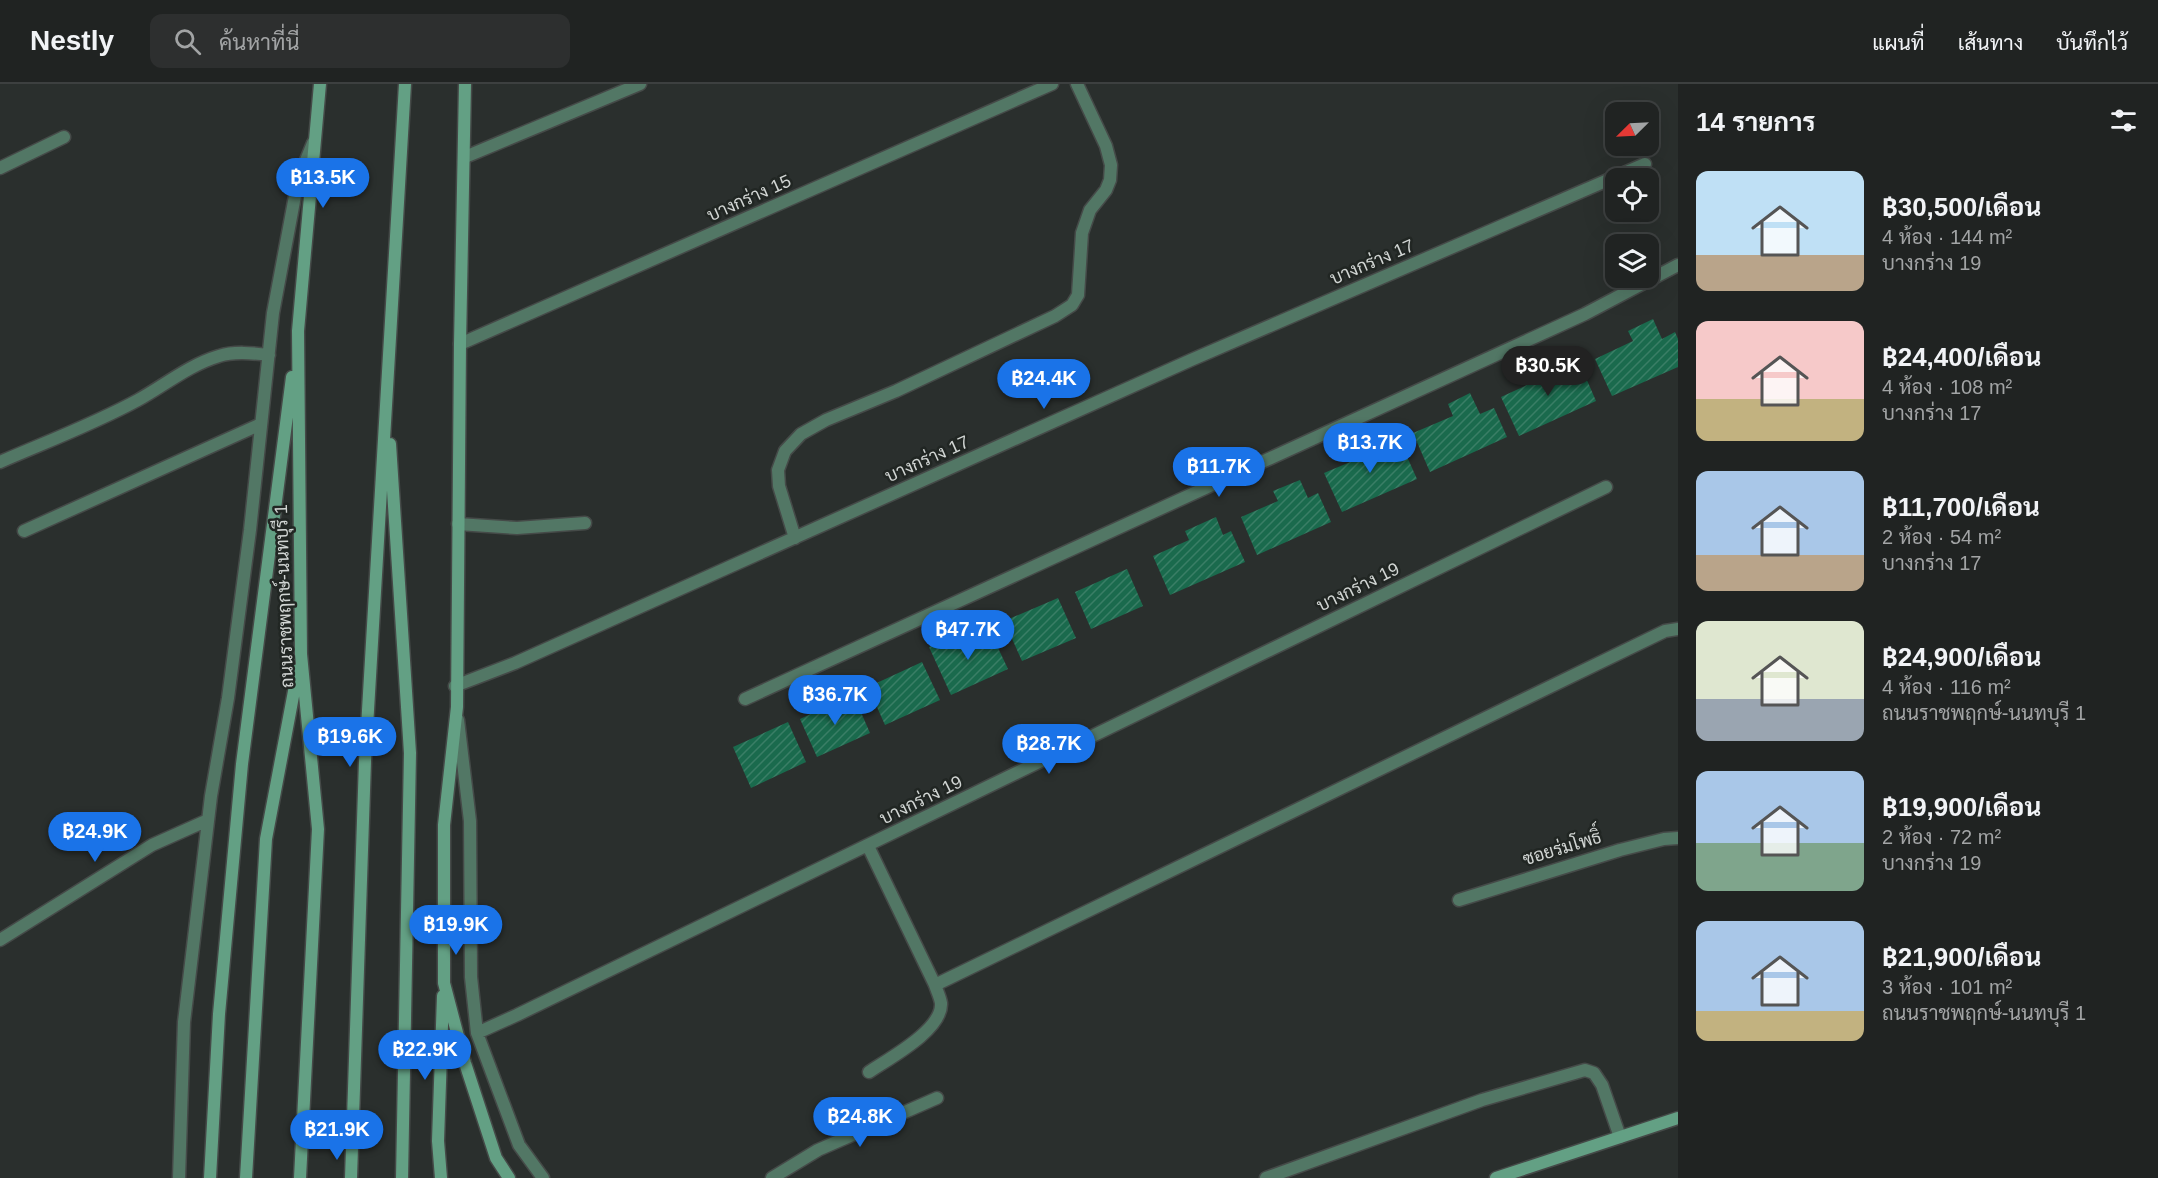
<!DOCTYPE html>
<html lang="th">
<meta charset="utf-8">
<style>
body{margin:0;font-family:Helvetica,Sarabun,sans-serif;background:#2d2f2f;color:#f1f3f6;height:100vh;display:flex;flex-direction:column;font-size:22px;white-space:nowrap}
*{box-sizing:border-box;margin:0}
p{font-size:20px;color:#a2a4a5}
.icon{flex:none;width:33px;height:33px;fill:none;stroke:currentColor;stroke-width:2;stroke-linecap:round;stroke-linejoin:round}
.map{position:relative;flex:1;overflow:hidden}
.side{display:flex;flex-direction:column;background:#202322;width:480px}
.side>*{flex:none}
.needle{width:39px;rotate:246deg}
.fabs{position:absolute;left:1605px;top:18px;display:grid;gap:12px}
.fabs a{display:grid;place-items:center;width:54px;height:54px;border-radius:12px;background:#202322;box-shadow:0 6px 24px #0002,0 0 0 2px #3d4040;font-size:30px}
.price{position:absolute;translate:-50% -51px;padding:0 14px;border-radius:21px;background:#1a73e8;color:#fff;font-size:20px;line-height:39px;filter:drop-shadow(0 2px 3px #0008)}
.price::after{content:'';position:absolute;left:50%;top:36px;width:18px;height:14px;margin-left:-9px;background:inherit;clip-path:polygon(0 0,100% 0,50% 100%)}
.price.on{background:#222;color:#fff}
ul{padding:0;list-style:none}
li{display:flex;align-items:center;gap:18px;height:150px;padding:0 18px}
li span{display:grid;place-items:center;flex:none;width:168px;height:120px;border-radius:12px;color:#555}
li>.icon{margin-inline-start:auto}
span .icon{width:72px;height:72px;fill:#fffc;stroke-width:1}
li b{font-size:26px}
h2{display:flex;justify-content:space-between;align-items:center;height:72px;padding:0 18px;font-size:26px}
header{display:flex;align-items:center;gap:36px;box-sizing:border-box;height:84px;padding:0 30px;background:#202322;border-bottom:2px solid #3d4040}
header strong{font-size:28px}
nav{display:flex;gap:33px;margin-inline-start:auto;font-size:21px}
.search{width:420px;height:54px;background:#2d2f2f;display:flex;align-items:center;gap:15px;box-sizing:border-box;padding:0 21px;border-radius:12px;color:#a2a4a5;font-size:22px}
main{display:flex;flex:1;min-height:0}
.map>svg:first-child{display:block}
.building{fill:url(#building-hatch)}
.lines{fill:none;stroke-linecap:round;stroke-linejoin:round}
.service-casing{stroke:#454a48;stroke-width:15}
.minor-casing{stroke:#454a48;stroke-width:15}
.secondary-casing{stroke:#454a48;stroke-width:15}
.service{stroke:#527765;stroke-width:12}
.minor{stroke:#527765;stroke-width:12}
.secondary{stroke:#63a084;stroke-width:12}
.labels{text-anchor:middle;dominant-baseline:central;stroke-width:5;stroke-linejoin:round;paint-order:stroke}
.street-label{font-size:18px;fill:#d1d5d3;stroke:#212623}
</style>
<header>
<strong>Nestly</strong>
<div class="search"><svg class="icon" aria-label="search" viewBox="0 0 24 24"><circle cx="10" cy="10" r="6"/><path d="M15 15l6 6"/></svg>ค้นหาที่นี่</div>
<nav><a>แผนที่</a><a>เส้นทาง</a><a>บันทึกไว้</a></nav>
</header>
<main>
<div class="map">
<svg width="1678" height="1094" viewBox="0 0 1678 1094">
<defs>
<pattern id="building-hatch" width="6" height="6" patternUnits="userSpaceOnUse" patternTransform="scale(1.5)"><rect width="6" height="6" fill="#1a6a4d"/><path d="M-1 1l2-2M0 6l6-6M5 7l2-2" fill="none" stroke="#3a7e66"/></pattern>
</defs>
<rect width="100%" height="100%" fill="#2a2f2d"/>
<!-- building -->
<path class="building" d="M1653 235 1662 255 1675 248 1678 255V283L1612 312 1595 275 1633 257 1628 247Z
M1562 271 1571 292 1583 287 1596 317 1519 352 1501 313 1542 294 1537 282Z
M1470 309 1480 330 1494 324 1507 353 1430 388 1413 349 1453 332 1448 320Z
M1386 350 1395 370 1404 366 1417 395 1342 428 1324 389 1362 373 1358 363Z
M1300 396 1308 414 1318 409 1331 438 1257 471 1241 433 1278 417 1273 407Z
M1216 433 1223 451 1231 447 1245 478 1170 511 1153 472 1189 456 1185 447Z
M1127 485 1143 522 1091 545 1075 508Z
M1058 514 1076 554 1022 577 1004 537Z
M990 547 1008 585 951 611 929 563 953 552 957 562Z
M922 578 940 616 885 641 868 603Z
M853 610 870 649 817 673 800 635Z
M788 638 806 678 751 704 733 663Z"/>
<g class="lines">
<!-- service casing -->
<g class="service-casing">
<path id="service" d="M458 440 517 444 585 439
M1266 1094 1482 1016 1585 986 1594 989 1602 1001 1620 1053"/>
</g>
<!-- minor casing -->
<g class="minor-casing">
<path id="minor" d="M465 73 640 0
M0 84 64 53
M460 260 1052 0
M0 378C46 358 94 340 138 316 165 301 189 281 219 272 234 267 253 269 269 271
M24 447 261 340
M795 454 779 402 778 386 785 367 801 350 826 336 896 307 1055 232 1072 221 1078 211 1082 149 1090 126 1106 106 1110 96 1111 81 1106 62 1077 0
M455 602 515 579 1191 276 1645 80
M745 615 1585 230 1678 181
M458 636 470 737 471 893 477 949 519 1061 543 1094
M868 762 935 901 1665 547 1678 545
M1459 816 1620 766 1664 755 1678 754
M0 856 152 761 208 736
M477 949 517 931 1606 403
M869 988C888 975 943 946 941 919 940 913 937 907 935 901
M179 1094 184 938 211 712 228 614 250 446 273 229 298 96 313 59
M772 1094 818 1066 937 1014"/>
</g>
<!-- secondary casing -->
<g class="secondary-casing">
<path id="secondary" d="M465 0 460 260 457 623 444 741V899L465 979 496 1074 509 1094
M390 360 410 669 402 1094
M210 1094 219 930 242 680 292 293
M246 1094 266 755 298 586
M300 1094 318 745 301 570 298 247 320 0
M351 1094 365 677 405 0
M441 1094 438 1057 443 912
M1496 1094 1678 1034"/>
</g>
<!-- service -->
<use href="#service" class="service"/>
<!-- minor -->
<use href="#minor" class="minor"/>
<!-- secondary -->
<use href="#secondary" class="secondary"/>
</g>
<g class="labels">
<!-- street labels -->
<g class="street-label">
<text transform="translate(749 114) rotate(-24)">บางกร่าง 15</text>
<text transform="translate(1372 178) rotate(-23)">บางกร่าง 17</text>
<text transform="translate(927 375) rotate(-24)">บางกร่าง 17</text>
<text transform="translate(1358 503) rotate(-26)">บางกร่าง 19</text>
<text transform="translate(284 512) rotate(-92)">ถนนราชพฤกษ์-นนทบุรี 1</text>
<text transform="translate(921 716) rotate(-26)">บางกร่าง 19</text>
<text transform="translate(1562 764) rotate(-17)">ซอยร่มโพธิ์</text>
</g>
</g>
</svg>
<div class="fabs">
<a><svg class="needle" viewBox="-14 -14 28 28"><path d="M0-13l5 13h-10z" fill="#e53935"/><path d="M0 13l5-13h-10z" fill="#a2a4a5"/></svg></a>
<a><svg class="icon" aria-label="locate" viewBox="0 0 24 24"><circle cx="12" cy="12" r="6"/><path d="M12 2v4M12 18v4M2 12h4M18 12h4"/></svg></a>
<a><svg class="icon" aria-label="layers" viewBox="0 0 24 24"><path d="M12 4l9 5-9 5-9-5zM3 14l9 5 9-5"/></svg></a>
</div>
<b class="price" style="left:323px;top:125px">฿13.5K</b>
<b class="price on" style="left:1548px;top:313px">฿30.5K</b>
<b class="price" style="left:1044px;top:326px">฿24.4K</b>
<b class="price" style="left:1370px;top:390px">฿13.7K</b>
<b class="price" style="left:1219px;top:414px">฿11.7K</b>
<b class="price" style="left:968px;top:577px">฿47.7K</b>
<b class="price" style="left:835px;top:642px">฿36.7K</b>
<b class="price" style="left:350px;top:684px">฿19.6K</b>
<b class="price" style="left:1049px;top:691px">฿28.7K</b>
<b class="price" style="left:95px;top:779px">฿24.9K</b>
<b class="price" style="left:456px;top:872px">฿19.9K</b>
<b class="price" style="left:425px;top:997px">฿22.9K</b>
<b class="price" style="left:860px;top:1064px">฿24.8K</b>
<b class="price" style="left:337px;top:1077px">฿21.9K</b>
</div>
<section class="side">
<h2>14 รายการ<svg class="icon" aria-label="filters" viewBox="0 0 24 24"><path d="M4 7h16M4 17h16"/><circle cx="9" cy="7" r="2"/><circle cx="15" cy="17" r="2"/></svg></h2>
<ul>
<li><span style="background:linear-gradient(#bfe0f5 70%,#b9a48a 0)"><svg class="icon" aria-label="home" viewBox="0 0 24 24"><path d="M3 11l9-7 9 7M6 9v11h12V9"/></svg></span><div><b>฿30,500/เดือน</b><p>4 ห้อง · 144 m²</p><p>บางกร่าง 19</p></div></li>
<li><span style="background:linear-gradient(#f6c9c9 65%,#c2b280 0)"><svg class="icon" aria-label="home" viewBox="0 0 24 24"><path d="M3 11l9-7 9 7M6 9v11h12V9"/></svg></span><div><b>฿24,400/เดือน</b><p>4 ห้อง · 108 m²</p><p>บางกร่าง 17</p></div></li>
<li><span style="background:linear-gradient(#a9c7e8 70%,#b9a48a 0)"><svg class="icon" aria-label="home" viewBox="0 0 24 24"><path d="M3 11l9-7 9 7M6 9v11h12V9"/></svg></span><div><b>฿11,700/เดือน</b><p>2 ห้อง · 54 m²</p><p>บางกร่าง 17</p></div></li>
<li><span style="background:linear-gradient(#dfe7d0 65%,#9aa5b1 0)"><svg class="icon" aria-label="home" viewBox="0 0 24 24"><path d="M3 11l9-7 9 7M6 9v11h12V9"/></svg></span><div><b>฿24,900/เดือน</b><p>4 ห้อง · 116 m²</p><p>ถนนราชพฤกษ์-นนทบุรี 1</p></div></li>
<li><span style="background:linear-gradient(#a9c7e8 60%,#7fa58c 0)"><svg class="icon" aria-label="home" viewBox="0 0 24 24"><path d="M3 11l9-7 9 7M6 9v11h12V9"/></svg></span><div><b>฿19,900/เดือน</b><p>2 ห้อง · 72 m²</p><p>บางกร่าง 19</p></div></li>
<li><span style="background:linear-gradient(#a9c7e8 75%,#c2b280 0)"><svg class="icon" aria-label="home" viewBox="0 0 24 24"><path d="M3 11l9-7 9 7M6 9v11h12V9"/></svg></span><div><b>฿21,900/เดือน</b><p>3 ห้อง · 101 m²</p><p>ถนนราชพฤกษ์-นนทบุรี 1</p></div></li>
</ul>
</section>
</main>
